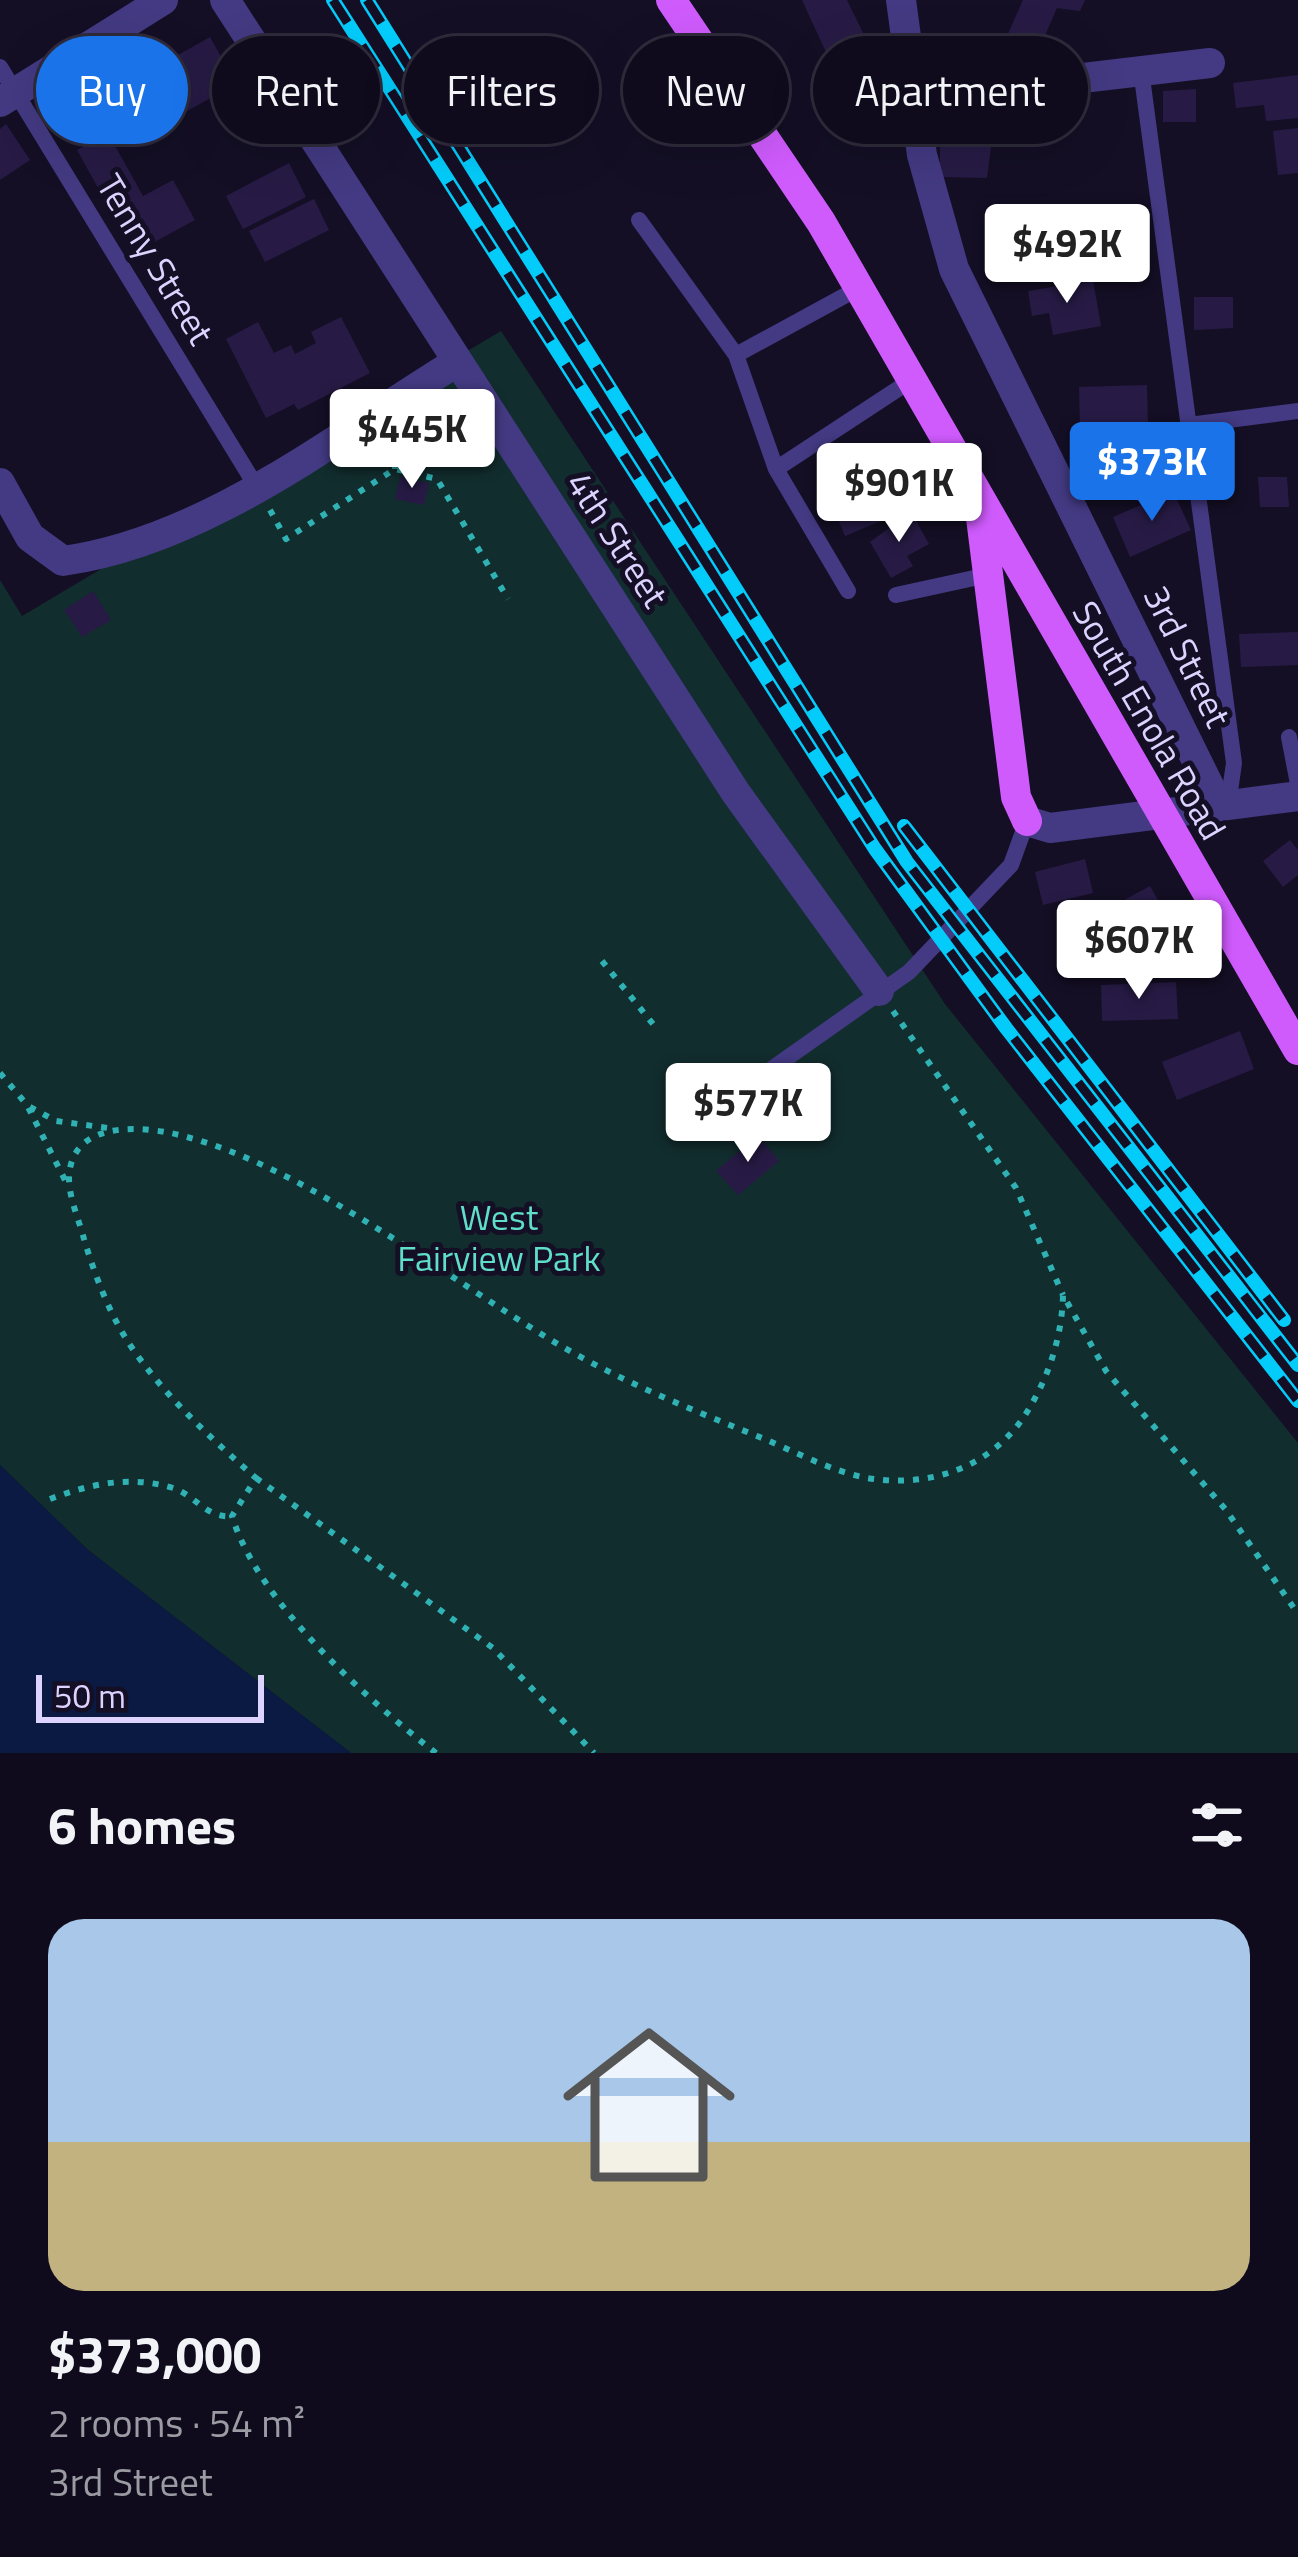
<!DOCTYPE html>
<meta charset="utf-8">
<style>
body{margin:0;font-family:"Titillium Web",sans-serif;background:#181425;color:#f1f3f6;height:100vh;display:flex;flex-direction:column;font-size:45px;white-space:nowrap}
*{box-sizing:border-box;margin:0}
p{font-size:39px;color:#9b9ba3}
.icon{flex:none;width:66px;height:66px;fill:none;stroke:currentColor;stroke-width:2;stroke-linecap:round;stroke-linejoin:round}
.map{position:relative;height:1753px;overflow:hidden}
.details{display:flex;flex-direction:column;background:#0f0b1c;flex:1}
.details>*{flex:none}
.banner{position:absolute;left:36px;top:36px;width:1227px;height:108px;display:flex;gap:24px}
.scale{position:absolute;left:36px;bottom:30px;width:228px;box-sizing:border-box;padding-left:12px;border:6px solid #dcd3ff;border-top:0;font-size:33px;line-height:42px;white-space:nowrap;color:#dcd3ff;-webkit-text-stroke:9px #140f25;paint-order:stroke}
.price{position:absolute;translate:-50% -102px;padding:0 27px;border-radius:12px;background:#fff;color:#222;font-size:39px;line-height:78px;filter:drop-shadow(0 3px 6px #0008)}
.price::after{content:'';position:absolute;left:50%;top:72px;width:36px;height:27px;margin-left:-18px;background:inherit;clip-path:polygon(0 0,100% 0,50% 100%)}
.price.selected{background:#1a73e8;color:#fff}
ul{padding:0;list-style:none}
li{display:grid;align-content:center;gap:24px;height:636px;padding:0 48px}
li+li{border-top:3px solid #2f2b3b}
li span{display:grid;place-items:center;height:372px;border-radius:36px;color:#555}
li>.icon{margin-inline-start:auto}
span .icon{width:216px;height:216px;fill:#fffc;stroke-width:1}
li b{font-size:51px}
h2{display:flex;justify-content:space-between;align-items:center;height:144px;padding:0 48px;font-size:51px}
.pill{padding:0 42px;border-radius:54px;background:#0f0b1c;box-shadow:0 12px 48px #0002,0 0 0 3px #2f2b3b;font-size:42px;line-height:108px}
.pill.selected{background:#1a73e8;color:#fff}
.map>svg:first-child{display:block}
.green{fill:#122d2e}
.water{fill:#0a1a42}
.building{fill:#271b45}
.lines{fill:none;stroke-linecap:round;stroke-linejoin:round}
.path{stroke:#30b2b5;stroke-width:6;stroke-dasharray:6 9;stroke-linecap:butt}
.service{stroke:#433a83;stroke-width:16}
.minor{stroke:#433a83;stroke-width:30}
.tertiary{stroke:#433a83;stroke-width:30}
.primary{stroke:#cf5bfd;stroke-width:30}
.rail-casing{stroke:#03ccfb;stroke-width:14}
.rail{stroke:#140f25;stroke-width:9;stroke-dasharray:27;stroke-linecap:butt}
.labels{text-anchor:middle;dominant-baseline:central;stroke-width:10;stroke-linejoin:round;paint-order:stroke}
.street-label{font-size:36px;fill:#dcd3ff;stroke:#140f25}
.park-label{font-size:36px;fill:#5fdeca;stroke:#140f25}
</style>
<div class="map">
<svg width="1298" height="1753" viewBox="0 0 1298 1753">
<rect width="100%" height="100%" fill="#140f25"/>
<!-- green -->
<path class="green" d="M501 331 945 1004 1298 1443V1753H351L88 1550 0 1465V580L22 616Z"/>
<!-- water -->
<path class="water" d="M0 1465 88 1550 351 1753H0Z"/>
<!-- building -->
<path class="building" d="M802 0H847L868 43 830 61Z
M1023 0H1085L1080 11 1057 8 1037 54 1003 45Z
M210 37 236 84 160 126 134 80Z
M1298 75V118L1266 121 1264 105 1236 108 1233 83Z
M1196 89V122H1163V91Z
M940 115 995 116 987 178 940 177Z
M6 124 30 160 0 180V129Z
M1298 128V173L1278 175 1273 131Z
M108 133 143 196 173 180 195 220 134 253 77 150Z
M289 163 306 197 243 229 226 196Z
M314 199 329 230 265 262 249 231Z
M1087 210 1133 211V227L1087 226Z
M1140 246 1141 272 1076 275 1074 249Z
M1093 280 1101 326 1053 335 1049 313 1032 316 1028 291Z
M1194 297H1233V328L1194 330Z
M341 317 370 373 298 410 294 404 266 418 226 339 258 322 274 353 291 345 295 354 316 343 311 332Z
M1147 385 1148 426 1080 428 1079 387Z
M1162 434 1163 449 1148 450 1151 490 1101 493 1099 457 1121 456 1120 436Z
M857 466 881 521 845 536 822 481Z
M400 477 429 483 424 505 395 499Z
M1258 477H1287L1289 507H1260Z
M1173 491 1191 530 1130 557 1113 517Z
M911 512 929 544 907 556 913 566 891 578 870 542Z
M93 591 111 620 82 637 64 610Z
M1298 632V665L1241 667 1239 634Z
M1290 840 1298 850V875L1283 887 1263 861Z
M1085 859 1093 893 1043 905 1035 872Z
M1150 886 1172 925 1091 970 1069 930Z
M1176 982 1178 1019 1102 1021 1101 985Z
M1240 1031 1254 1069 1177 1100 1162 1062Z
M758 1135 779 1161 738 1195 716 1171Z"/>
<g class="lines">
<!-- path -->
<path class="path" d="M385 438 395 453V469
M270 510 286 539 395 469 437 479 508 599
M602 961 657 1029
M893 1011 1016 1188 1063 1295
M0 1073 27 1105 68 1186
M30 1107 56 1121 108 1128
M256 1478 493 1648 594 1753
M50 1499C90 1484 130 1475 173 1488 195 1495 207 1519 232 1516
M436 1753C365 1698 258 1602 232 1516L256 1478C213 1440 171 1402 137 1355 112 1321 96 1279 84 1239 79 1220 69 1198 69 1178 71 1117 148 1126 187 1137 305 1168 445 1276 551 1340 616 1379 687 1408 757 1436 792 1450 830 1471 867 1478 933 1489 997 1465 1030 1407 1050 1373 1062 1335 1063 1295L1106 1371 1226 1510 1298 1614"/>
<!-- service -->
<path class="service" d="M0 67 256 486
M1141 70 1234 763 1228 805
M639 220 736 355 776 469
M736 355 857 289
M1189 425 1298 411
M848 591 776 469 910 381
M896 595 988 575
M1289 737 1298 784
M695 1123 909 972 1011 865 1027 821"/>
<!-- minor -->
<path class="minor" d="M225 0 736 793 879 991
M901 0 922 155 954 269 1219 806
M914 98 1210 63
M0 102 163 0
M0 483 30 537 63 561C207 541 336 436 457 362
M1160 814 1298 796"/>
<!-- tertiary -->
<path class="tertiary" d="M1027 821 1050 828 1160 814"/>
<!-- primary -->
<path class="primary" d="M671 0 821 222 1298 1050
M981 518 1016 797 1027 821"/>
<!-- rail casing -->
<g class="rail-casing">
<path id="rail" d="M333 0 875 849 1006 1028 1298 1401
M367 0 907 862 1298 1365
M904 826 1284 1320"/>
</g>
<!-- rail -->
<use href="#rail" class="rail"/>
</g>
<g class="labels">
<!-- street labels -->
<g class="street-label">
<text transform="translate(156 259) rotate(59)">Tenny Street</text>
<text transform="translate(618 539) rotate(57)">4th Street</text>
<text transform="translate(1188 656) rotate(64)">3rd Street</text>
<text transform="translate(1150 720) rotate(60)">South Enola Road</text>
</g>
<!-- park labels -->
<g class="park-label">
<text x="499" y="1216">West<tspan x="499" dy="41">Fairview Park</tspan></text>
</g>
</g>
</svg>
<div class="scale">50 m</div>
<b class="price" style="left:1067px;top:306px">$492K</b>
<b class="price" style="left:412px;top:491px">$445K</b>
<b class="price selected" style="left:1152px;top:524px">$373K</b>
<b class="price" style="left:899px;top:545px">$901K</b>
<b class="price" style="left:1139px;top:1002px">$607K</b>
<b class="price" style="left:748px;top:1165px">$577K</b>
<div class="banner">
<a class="pill selected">Buy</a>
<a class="pill">Rent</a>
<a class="pill">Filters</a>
<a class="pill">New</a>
<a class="pill">Apartment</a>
</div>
</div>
<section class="details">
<h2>6 homes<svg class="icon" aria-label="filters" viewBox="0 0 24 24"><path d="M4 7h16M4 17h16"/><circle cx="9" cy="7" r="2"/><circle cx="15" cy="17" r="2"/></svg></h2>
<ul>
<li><span style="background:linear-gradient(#a9c7e8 60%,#c2b280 0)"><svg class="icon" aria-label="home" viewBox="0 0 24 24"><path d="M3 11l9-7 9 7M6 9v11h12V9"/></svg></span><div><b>$373,000</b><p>2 rooms · 54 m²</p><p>3rd Street</p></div></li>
</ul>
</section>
